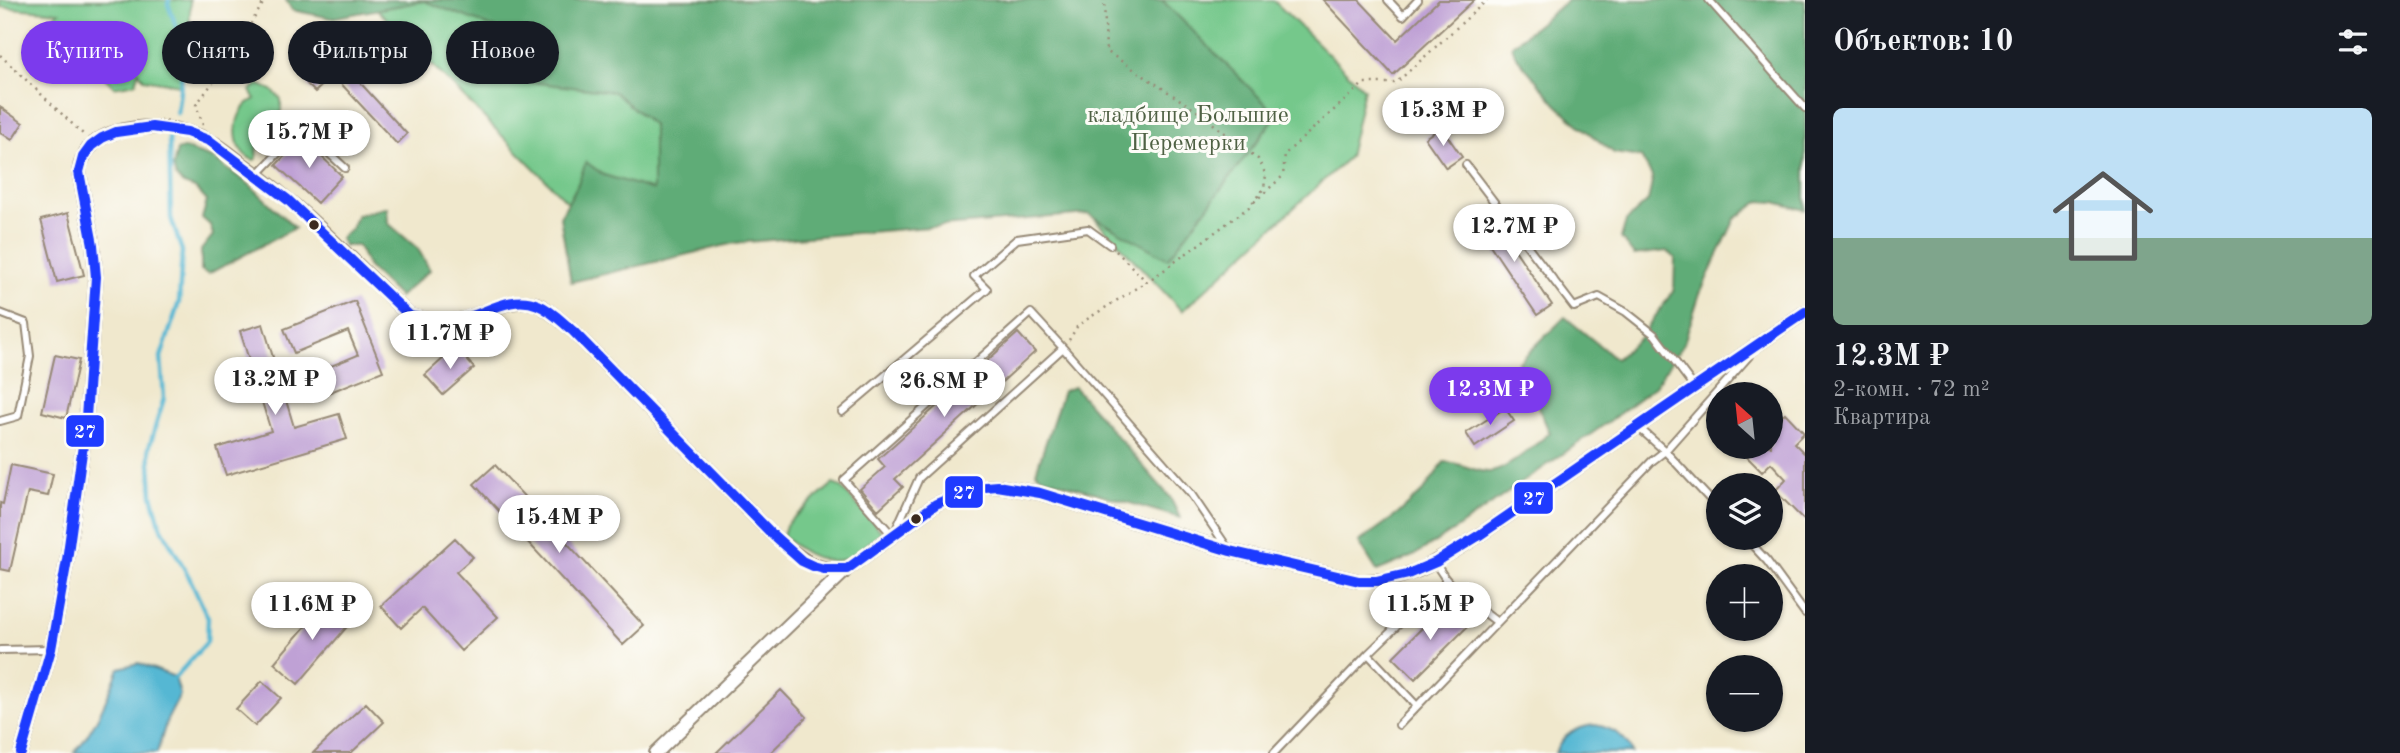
<!DOCTYPE html>
<html lang="ru">
<meta charset="utf-8">
<style>
body{margin:0;font-family:"Old Standard TT",serif;background:#242831;color:#f1f3f6;height:100vh;display:flex;flex-direction:column;font-size:26px;white-space:nowrap}
*{box-sizing:border-box;margin:0}
p{font-size:23px;color:#9ea1a6}
.icon{flex:none;width:38px;height:38px;fill:none;stroke:currentColor;stroke-width:2;stroke-linecap:round;stroke-linejoin:round}
.map{position:relative;flex:1;overflow:hidden}
.sheet{display:flex;flex-direction:column;background:#171b24;width:595px}
.sheet>*{flex:none}
.top-card{position:absolute;left:21px;top:21px;width:665px;height:63px;display:flex;gap:14px}
.needle{width:46px;rotate:333deg}
.buttons{position:absolute;left:1706px;top:382px;display:grid;gap:14px}
.buttons a{display:grid;place-items:center;width:77px;height:77px;border-radius:50%;background:#171b24;box-shadow:0 2px 5px #0004;font-size:35px}
.price{position:absolute;translate:-50% -60px;padding:0 16px;border-radius:24px;background:#fff;color:#222;font-size:23px;line-height:46px;filter:drop-shadow(0 2px 4px #0008)}
.price::after{content:'';position:absolute;left:50%;top:42px;width:21px;height:16px;margin-left:-10px;background:inherit;clip-path:polygon(0 0,100% 0,50% 100%)}
.price.active{background:#7c3aed;color:#fff}
ul{padding:0;list-style:none}
li{display:grid;align-content:center;gap:14px;height:371px;padding:0 28px}
li span{display:grid;place-items:center;height:217px;border-radius:10px;color:#555}
li>.icon{margin-inline-start:auto}
span .icon{width:126px;height:126px;fill:#fffc;stroke-width:1}
li b{font-size:30px}
h2{display:flex;justify-content:space-between;align-items:center;height:84px;padding:0 28px;font-size:30px}
.chip{padding:0 24px;border-radius:32px;background:#171b24;box-shadow:0 2px 5px #0004;font-size:24px;line-height:63px}
.chip.active{background:#7c3aed;color:#fff}
main{display:flex;flex:1;min-height:0}
.map>svg:first-child{display:block}
.green{fill:#74c88b;stroke:#587954;stroke-width:2}
.forest{fill:#5fac77;stroke:#4d6b4a;stroke-width:2}
.water{fill:#54b7d3;stroke:#487078;stroke-width:2}
.lines{fill:none;stroke-linecap:round;stroke-linejoin:round}
.stream{stroke:#54b7d3;stroke-width:4.5}
.building{fill:#bfa1d5}
.lane-casing{stroke:#968976;stroke-width:10}
.street-casing{stroke:#968976;stroke-width:16}
.path{stroke:#968976;stroke-width:2.5;stroke-dasharray:2 5;stroke-linecap:butt}
.lane{stroke:#fff;stroke-width:6}
.street{stroke:#fff;stroke-width:12}
.bus-1-casing{stroke:#fdfcf7;stroke-width:16}
.bus-1{stroke:#1f3bff;stroke-width:10}
.bus-dot{fill:#3b2a1e;stroke:#fdfcf7;stroke-width:2.5}
.labels{text-anchor:middle;dominant-baseline:central;stroke-width:6;stroke-linejoin:round;paint-order:stroke}
.park-label{font-size:24px;fill:#4f6144;stroke:#fdfcf7}
.line-badge{stroke:#fdfcf7;stroke-width:2.5}
.badge-label{font-size:19px;text-anchor:middle;font-weight:bold;fill:#fff}
</style>
<main>
<div class="map">
<svg width="1805" height="753" viewBox="0 0 1805 753">
<rect width="100%" height="100%" fill="#fdfcf7"/>
<filter id="ink" filterUnits="userSpaceOnUse"><feTurbulence type="fractalNoise" baseFrequency=".0143" numOctaves="2"/><feDisplacementMap in="SourceGraphic" scale="14" xChannelSelector="R" yChannelSelector="G"/><feConvolveMatrix kernelMatrix="1 2 1 2 8 2 1 2 1" color-interpolation-filters="sRGB"/></filter>
<filter id="wash" filterUnits="userSpaceOnUse"><feTurbulence type="fractalNoise" baseFrequency=".00686" numOctaves="4" result="noise"/><feDisplacementMap in="SourceGraphic" scale="28" xChannelSelector="R" yChannelSelector="G"/><feGaussianBlur stdDeviation="1.57" result="paint"/><feColorMatrix in="noise" values="0 0 0 0 0 0 0 0 0 0 0 0 0 0 0 0 0 1.4 0 .05"/><feComposite in="paint" operator="in"/></filter>
<g filter="url(#wash)">
<rect width="100%" height="100%" fill="#f0e8cd"/>
<!-- green -->
<path class="green" d="M0 0H190V49L180 85 144 79 138 71 136 83 114 87 49 20 59 12 0 7Z
M368 0H1273L1364 89 1349 157 1182 311 1049 170 604 239Z
M258 84 272 90 281 99V112C269 126 253 138 257 158L254 160C229 152 231 109 255 99L250 91Z
M833 484 841 487 882 532C872 540 862 551 850 557 827 568 800 552 783 536L786 525 791 520Z"/>
<!-- forest -->
<path class="forest" d="M286 0H1162L1277 115 1168 259 1088 214 735 243 571 282 560 217 577 186 586 162 604 175 653 190V125L614 92 529 82 498 29 424 1 331 18 292 10Z
M1568 0H1805V210L1775 202 1760 201 1735 219 1700 293 1684 343 1654 387 1611 420 1459 527 1413 556 1377 571 1359 542 1398 514 1425 489 1444 462C1460 462 1472 471 1488 472 1505 473 1535 444 1550 433L1518 363 1565 317 1616 359 1639 339 1674 290 1675 258 1667 251 1634 255 1621 238 1626 221 1648 201 1653 178 1641 157 1614 153 1575 122 1556 104 1515 55 1512 45Z
M183 148 212 158 250 185 295 228 208 274 201 270V250L213 235 210 225 202 218 207 201 195 188 183 184 176 177 173 167 177 150Z
M387 207 388 223 418 249 430 270 399 297 368 267 358 246H344L340 238 351 229 357 215Z
M1074 387 1170 497 1180 518 1042 477 1036 472 1063 391Z"/>
<!-- water -->
<path class="water" d="M138 663 175 677 180 695 167 720 157 753H74C95 729 108 697 119 668Z
M1595 725C1612 728 1626 735 1632 753H1555C1563 734 1576 727 1595 725Z"/>
<g class="lines">
<!-- stream -->
<path class="stream" d="M169 0 168 4 180 37 184 60 177 113
M169 137 171 218 182 251 179 302 161 357 164 398 149 448 152 495 160 525 189 577 208 618 207 642 172 681"/>
</g>
<g id="blocks">
<!-- building -->
<path class="building" d="M1323 0H1359L1397 40 1439 0H1474L1393 75Z
M344 65 407 134 397 144 333 75Z
M323 67 332 76 315 92 307 84Z
M0 107 23 123 12 140 0 132Z
M1441 127 1462 157 1446 168 1425 138Z
M302 138 342 176 317 203 276 165Z
M68 213 84 275 57 282 41 220Z
M1491 214 1552 305 1537 315 1476 224Z
M355 301 383 371 313 399 304 377 358 355 348 331 294 353 284 329Z
M263 324 294 427 339 414 347 439 226 475 217 448 271 431 240 331Z
M1018 333 1035 352 895 479 903 487 878 510 860 489 885 467 878 459Z
M456 347 474 368 443 395 425 375Z
M55 355 79 360 66 418 42 412Z
M1505 408 1514 421 1475 447 1466 433Z
M1785 413 1804 433 1794 443 1805 454V521L1775 491 1786 479 1771 463 1762 472 1744 454 1751 446H1771V427Z
M11 465 53 474 48 496 28 492 10 571 0 569V503L3 504Z
M495 465 644 626 623 645 474 484Z
M455 538 473 557 456 572 498 617 461 651 422 608 401 628 381 606Z
M327 601 351 622 298 684 274 663Z
M1445 605 1467 627 1415 679 1393 657Z
M262 681 281 698 255 726 236 709Z
M781 690 807 717 770 753H716Z
M366 703 384 722 351 753H313Z"/>
</g>
</g>
<g filter="url(#ink)">
<use href="#blocks" fill-opacity="0" stroke="#968976" stroke-width="2"/>
<g class="lines">
<!-- lane casing -->
<g class="lane-casing">
<path id="lane" d="M1388 0 1403 16 1418 0
M1709 0 1805 108
M1466 165 1574 307 1599 297 1626 312 1655 335 1695 388
M257 175 302 128 345 168
M0 313 26 323 30 356 18 416 0 421
M1063 348 1031 313 844 480 893 536 919 478 1063 348 1191 494 1229 550
M842 412 987 289 974 276 1017 239 1088 229 1110 245
M1638 427 1665 451 1718 508
M1745 537 1767 561 1805 613
M1445 578 1456 591 1497 622
M0 650 51 649
M1368 654 1416 705
M1399 725 1652 461 1665 451 1749 356
M1274 753 1368 654 1434 590 1445 584V578L1435 563"/>
</g>
<!-- street casing -->
<g class="street-casing">
<path id="street" d="M21 753 51 649 67 560 85 431 96 277 93 245 79 172C82 150 96 138 116 132 147 124 181 126 210 141 222 147 234 158 245 166 305 209 356 265 410 316 428 321 446 324 464 319 486 313 509 297 533 303 546 306 562 322 573 331L774 536C797 556 814 573 847 569
M656 753 847 569 936 504 974 488 997 486 1040 493 1230 551 1359 581C1408 583 1438 561 1478 536L1805 312"/>
</g>
<!-- path -->
<path class="path" d="M0 55 85 136
M203 125 196 105 226 65 265 0
M1254 202 1283 176 1285 154 1364 83H1396L1487 0
M1116 251 1146 281
M1069 340 1078 325 1160 273 1249 207 1264 188 1266 175 1258 159 1197 111 1106 51 1104 0"/>
<!-- lane -->
<use href="#lane" class="lane"/>
<!-- street -->
<use href="#street" class="street"/>
<!-- bus-1 casing -->
<g class="bus-1-casing">
<path id="bus-1" d="M21 753 51 649 67 560 85 431 96 277 93 245 79 172 83 157 91 146 102 138 116 132 152 127 187 132 210 141 288 200 410 316C426 320 442 323 459 320 484 315 511 293 538 305 551 310 562 322 573 331L774 536 802 561 813 566 824 569H847L936 504 974 488 997 486 1040 493 1230 551 1359 581H1377L1408 574 1436 562 1478 536 1805 312"/>
</g>
<!-- bus-1 -->
<use href="#bus-1" class="bus-1"/>
</g>
</g>
<!-- markers -->
<g class="bus-dot">
<circle cx="314" cy="225" r="6"/>
<circle cx="916" cy="519" r="6"/>
</g>
<g class="labels">
<!-- park labels -->
<g class="park-label">
<text x="1188" y="116">кладбище Большие<tspan x="1188" dy="28">Перемерки</tspan></text>
</g>
</g>
<g class="line-badge">
<rect x="65" y="414" width="40" height="34" rx="7" fill="#1f3bff"/>
<rect x="944" y="475" width="40" height="34" rx="7" fill="#1f3bff"/>
<rect x="1513" y="481" width="41" height="34" rx="7" fill="#1f3bff"/>
</g>
<g class="badge-label">
<text x="85" y="438">27</text>
<text x="964" y="499">27</text>
<text x="1534" y="505">27</text>
</g>
</svg>
<div class="buttons">
<a><svg class="needle" viewBox="-14 -14 28 28"><path d="M0-13l5 13h-10z" fill="#e53935"/><path d="M0 13l5-13h-10z" fill="#9ea1a6"/></svg></a>
<a><svg class="icon" aria-label="layers" viewBox="0 0 24 24"><path d="M12 4l9 5-9 5-9-5zM3 14l9 5 9-5"/></svg></a>
<a>+</a>
<a>−</a>
</div>
<b class="price" style="left:1443px;top:148px">15.3M ₽</b>
<b class="price" style="left:309px;top:170px">15.7M ₽</b>
<b class="price" style="left:1514px;top:264px">12.7M ₽</b>
<b class="price" style="left:450px;top:371px">11.7M ₽</b>
<b class="price" style="left:275px;top:417px">13.2M ₽</b>
<b class="price" style="left:944px;top:419px">26.8M ₽</b>
<b class="price active" style="left:1490px;top:427px">12.3M ₽</b>
<b class="price" style="left:559px;top:555px">15.4M ₽</b>
<b class="price" style="left:312px;top:642px">11.6M ₽</b>
<b class="price" style="left:1430px;top:642px">11.5M ₽</b>
<div class="top-card">
<a class="chip active">Купить</a>
<a class="chip">Снять</a>
<a class="chip">Фильтры</a>
<a class="chip">Новое</a>
</div>
</div>
<section class="sheet">
<h2>Объектов: 10<svg class="icon" aria-label="filters" viewBox="0 0 24 24"><path d="M4 7h16M4 17h16"/><circle cx="9" cy="7" r="2"/><circle cx="15" cy="17" r="2"/></svg></h2>
<ul>
<li><span style="background:linear-gradient(#bfe0f5 60%,#7fa58c 0)"><svg class="icon" aria-label="home" viewBox="0 0 24 24"><path d="M3 11l9-7 9 7M6 9v11h12V9"/></svg></span><div><b>12.3M ₽</b><p>2-комн. · 72 m²</p><p>Квартира</p></div></li>
</ul>
</section>
</main>
